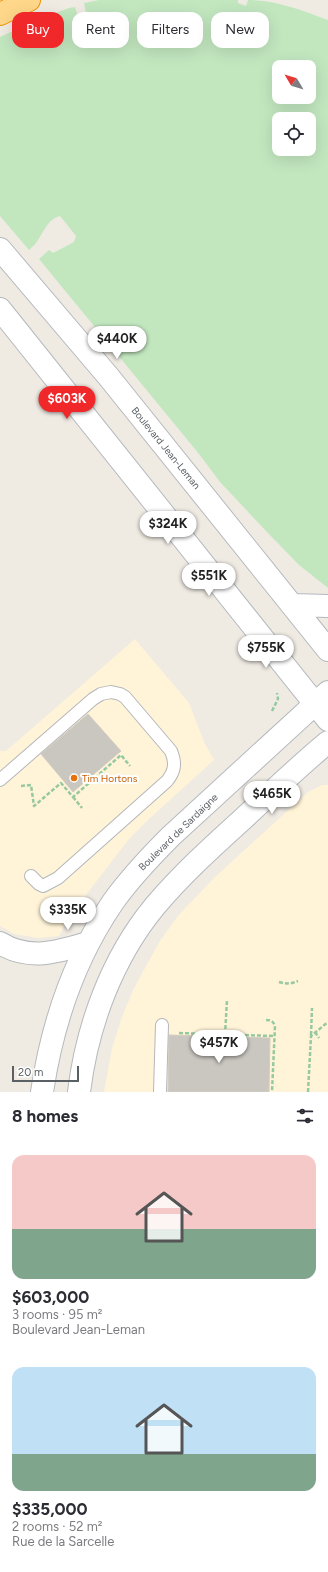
<!DOCTYPE html>
<meta charset="utf-8">
<style>
body{margin:0;font-family:Figtree,sans-serif;background:#f2f2f3;color:#2b2b33;height:100vh;display:flex;flex-direction:column;font-size:15px;white-space:nowrap}
*{box-sizing:border-box;margin:0}
p{font-size:13px;color:#7c7c81}
.icon{flex:none;width:22px;height:22px;fill:none;stroke:currentColor;stroke-width:2;stroke-linecap:round;stroke-linejoin:round}
.map{position:relative;height:1092px;overflow:hidden}
.side{display:flex;flex-direction:column;background:#fff;flex:1}
.side>*{flex:none}
.banner{position:absolute;left:12px;top:12px;width:304px;height:36px;display:flex;gap:8px}
.needle{width:26px;rotate:308deg}
.fabs{position:absolute;left:272px;top:60px;display:grid;gap:8px}
.fabs a{display:grid;place-items:center;width:44px;height:44px;border-radius:8px;background:#fff;box-shadow:0 4px 16px #0002;font-size:20px}
.scale{position:absolute;left:12px;bottom:10px;width:67px;box-sizing:border-box;padding-left:4px;border:2px solid #5b6065;border-top:0;font-size:11px;line-height:14px;white-space:nowrap;color:#5b6065;-webkit-text-stroke:3px #fff;paint-order:stroke}
.price{position:absolute;translate:-50% -34px;padding:0 9px;border-radius:14px;background:#fff;color:#222;font-size:13px;line-height:26px;filter:drop-shadow(0 1px 2px #0008)}
.price::after{content:'';position:absolute;left:50%;top:24px;width:12px;height:9px;margin-left:-6px;background:inherit;clip-path:polygon(0 0,100% 0,50% 100%)}
.price.active{background:#f02829;color:#fff}
ul{padding:0;list-style:none}
li{display:grid;align-content:center;gap:8px;height:212px;padding:0 12px}
li span{display:grid;place-items:center;height:124px;border-radius:12px;color:#555}
li>.icon{margin-inline-start:auto}
span .icon{width:72px;height:72px;fill:#fffc;stroke-width:1}
li b{font-size:17px}
h2{display:flex;justify-content:space-between;align-items:center;height:48px;padding:0 12px;font-size:17px}
.pill{padding:0 14px;border-radius:12px;background:#fff;box-shadow:0 4px 16px #0002;font-size:14px;line-height:36px}
.pill.active{background:#f02829;color:#fff}
.map>svg:first-child{display:block}
.commercial{fill:#fff3d8}
.green{fill:#c2e7bf;fill-rule:evenodd}
.building{fill:#cac6c0;stroke:#d4cdc1}
.lines{fill:none;stroke-linecap:round;stroke-linejoin:round}
.lane-casing{stroke:#b4b7bb;stroke-width:14}
.street-casing{stroke:#b4b7bb;stroke-width:24}
.secondary-casing{stroke:#b5b9be;stroke-width:24}
.highway-casing{stroke:#f29200;stroke-width:24}
.path{stroke:#97c9a1;stroke-width:2.5;stroke-dasharray:4 2;stroke-linecap:butt}
.lane{stroke:#fff;stroke-width:12}
.street{stroke:#fff;stroke-width:22}
.secondary{stroke:#fff;stroke-width:22}
.highway{stroke:#ffd78a;stroke-width:22}
.food-dot{fill:#e8710a;stroke:#fff;stroke-width:1.5}
.labels{text-anchor:middle;dominant-baseline:central;stroke-width:4;stroke-linejoin:round;paint-order:stroke}
.street-label{font-size:10px;fill:#5b6065;stroke:#fff}
.food-label{font-size:10px;fill:#c56008;stroke:#fff;text-anchor:start}
</style>
<div class="map">
<svg width="328" height="1092" viewBox="0 0 328 1092">
<rect width="100%" height="100%" fill="#efebe3"/>
<!-- commercial -->
<path class="commercial" d="M135 639 189 703 204 742 214 760 149 819 129 839 69 917 59 936 38 938 14 934 0 926V751H6Z
M322 785H328V1092H104L112 1048 122 1017 134 988 160 941 177 917 214 878 308 792Z"/>
<!-- green -->
<path class="green" d="M99 0H238V3L246 6 248 0C276 0 302 10 328 20V588L299 565 265 530 220 482 199 454 39 259 49 250 53 253 74 242 76 236 60 216C48 219 44 231 38 240 36 244 32 247 29 250L0 216V37L36 20 69 8 75 7 78 17 86 13 84 3ZM279 67H309V97H279ZM279 119H309V149H279Z"/>
<!-- building -->
<path class="building" d="M88 714 121 751 73 792 41 754Z
M169 1035 270 1038 269 1092H168Z"/>
<g class="lines">
<!-- lane casing -->
<g class="lane-casing">
<path id="lane" d="M0 780 93 699 101 694 111 692 120 694 125 697 171 751C176 763 175 771 167 781L58 878 43 886 39 884 31 876
M160 1092 162 1025"/>
</g>
<!-- street casing -->
<g class="street-casing">
<path id="street" d="M0 943C29 961 58 952 88 943"/>
</g>
<!-- secondary casing -->
<g class="secondary-casing">
<path id="secondary" d="M0 249 108 376 328 650
M0 309 328 720
M293 605 328 606
M42 1092C52 1025 74 959 113 902 130 878 150 857 171 836L328 692
M79 1092C87 1026 112 958 155 906 182 874 213 846 245 817 272 792 299 766 328 742"/>
</g>
<!-- highway casing -->
<g class="highway-casing">
<path id="highway" d="M0 14 29 0"/>
</g>
<!-- path -->
<path class="path" d="M272 711 278 699 277 693
M21 786 31 785 34 806 61 783 73 797 121 755 130 766
M73 797 82 808
M70 925 77 915
M279 982C286 984 291 984 298 981
M266 1020C271 1020 273 1021 275 1026L272 1092
M315 1032 319 1038
M179 1033 274 1036
M225 1035 227 1000
M311 1035 312 1008
M308 1092 311 1036 328 1022"/>
<!-- lane -->
<use href="#lane" class="lane"/>
<!-- street -->
<use href="#street" class="street"/>
<!-- secondary -->
<use href="#secondary" class="secondary"/>
<!-- highway -->
<use href="#highway" class="highway"/>
</g>
<!-- markers -->
<circle class="food-dot" cx="74" cy="778" r="4"/>
<g class="labels">
<!-- street labels -->
<g class="street-label">
<text transform="translate(166 448) rotate(51)">Boulevard Jean-Leman</text>
<text transform="translate(178 832) rotate(-44)">Boulevard de Sardaigne</text>
</g>
<!-- food labels -->
<g class="food-label">
<text x="82" y="778">Tim Hortons</text>
</g>
</g>
</svg>
<div class="fabs">
<a><svg class="needle" viewBox="-14 -14 28 28"><path d="M0-13l5 13h-10z" fill="#e53935"/><path d="M0 13l5-13h-10z" fill="#7c7c81"/></svg></a>
<a><svg class="icon" aria-label="locate" viewBox="0 0 24 24"><circle cx="12" cy="12" r="6"/><path d="M12 2v4M12 18v4M2 12h4M18 12h4"/></svg></a>
</div>
<div class="scale">20 m</div>
<b class="price" style="left:117px;top:360px">$440K</b>
<b class="price active" style="left:67px;top:420px">$603K</b>
<b class="price" style="left:168px;top:545px">$324K</b>
<b class="price" style="left:209px;top:597px">$551K</b>
<b class="price" style="left:266px;top:669px">$755K</b>
<b class="price" style="left:272px;top:815px">$465K</b>
<b class="price" style="left:68px;top:931px">$335K</b>
<b class="price" style="left:219px;top:1064px">$457K</b>
<div class="banner">
<a class="pill active">Buy</a>
<a class="pill">Rent</a>
<a class="pill">Filters</a>
<a class="pill">New</a>
</div>
</div>
<section class="side">
<h2>8 homes<svg class="icon" aria-label="filters" viewBox="0 0 24 24"><path d="M4 7h16M4 17h16"/><circle cx="9" cy="7" r="2"/><circle cx="15" cy="17" r="2"/></svg></h2>
<ul>
<li><span style="background:linear-gradient(#f6c9c9 60%,#7fa58c 0)"><svg class="icon" aria-label="home" viewBox="0 0 24 24"><path d="M3 11l9-7 9 7M6 9v11h12V9"/></svg></span><div><b>$603,000</b><p>3 rooms · 95 m²</p><p>Boulevard Jean-Leman</p></div></li>
<li><span style="background:linear-gradient(#bfe0f5 70%,#7fa58c 0)"><svg class="icon" aria-label="home" viewBox="0 0 24 24"><path d="M3 11l9-7 9 7M6 9v11h12V9"/></svg></span><div><b>$335,000</b><p>2 rooms · 52 m²</p><p>Rue de la Sarcelle</p></div></li>
</ul>
</section>
